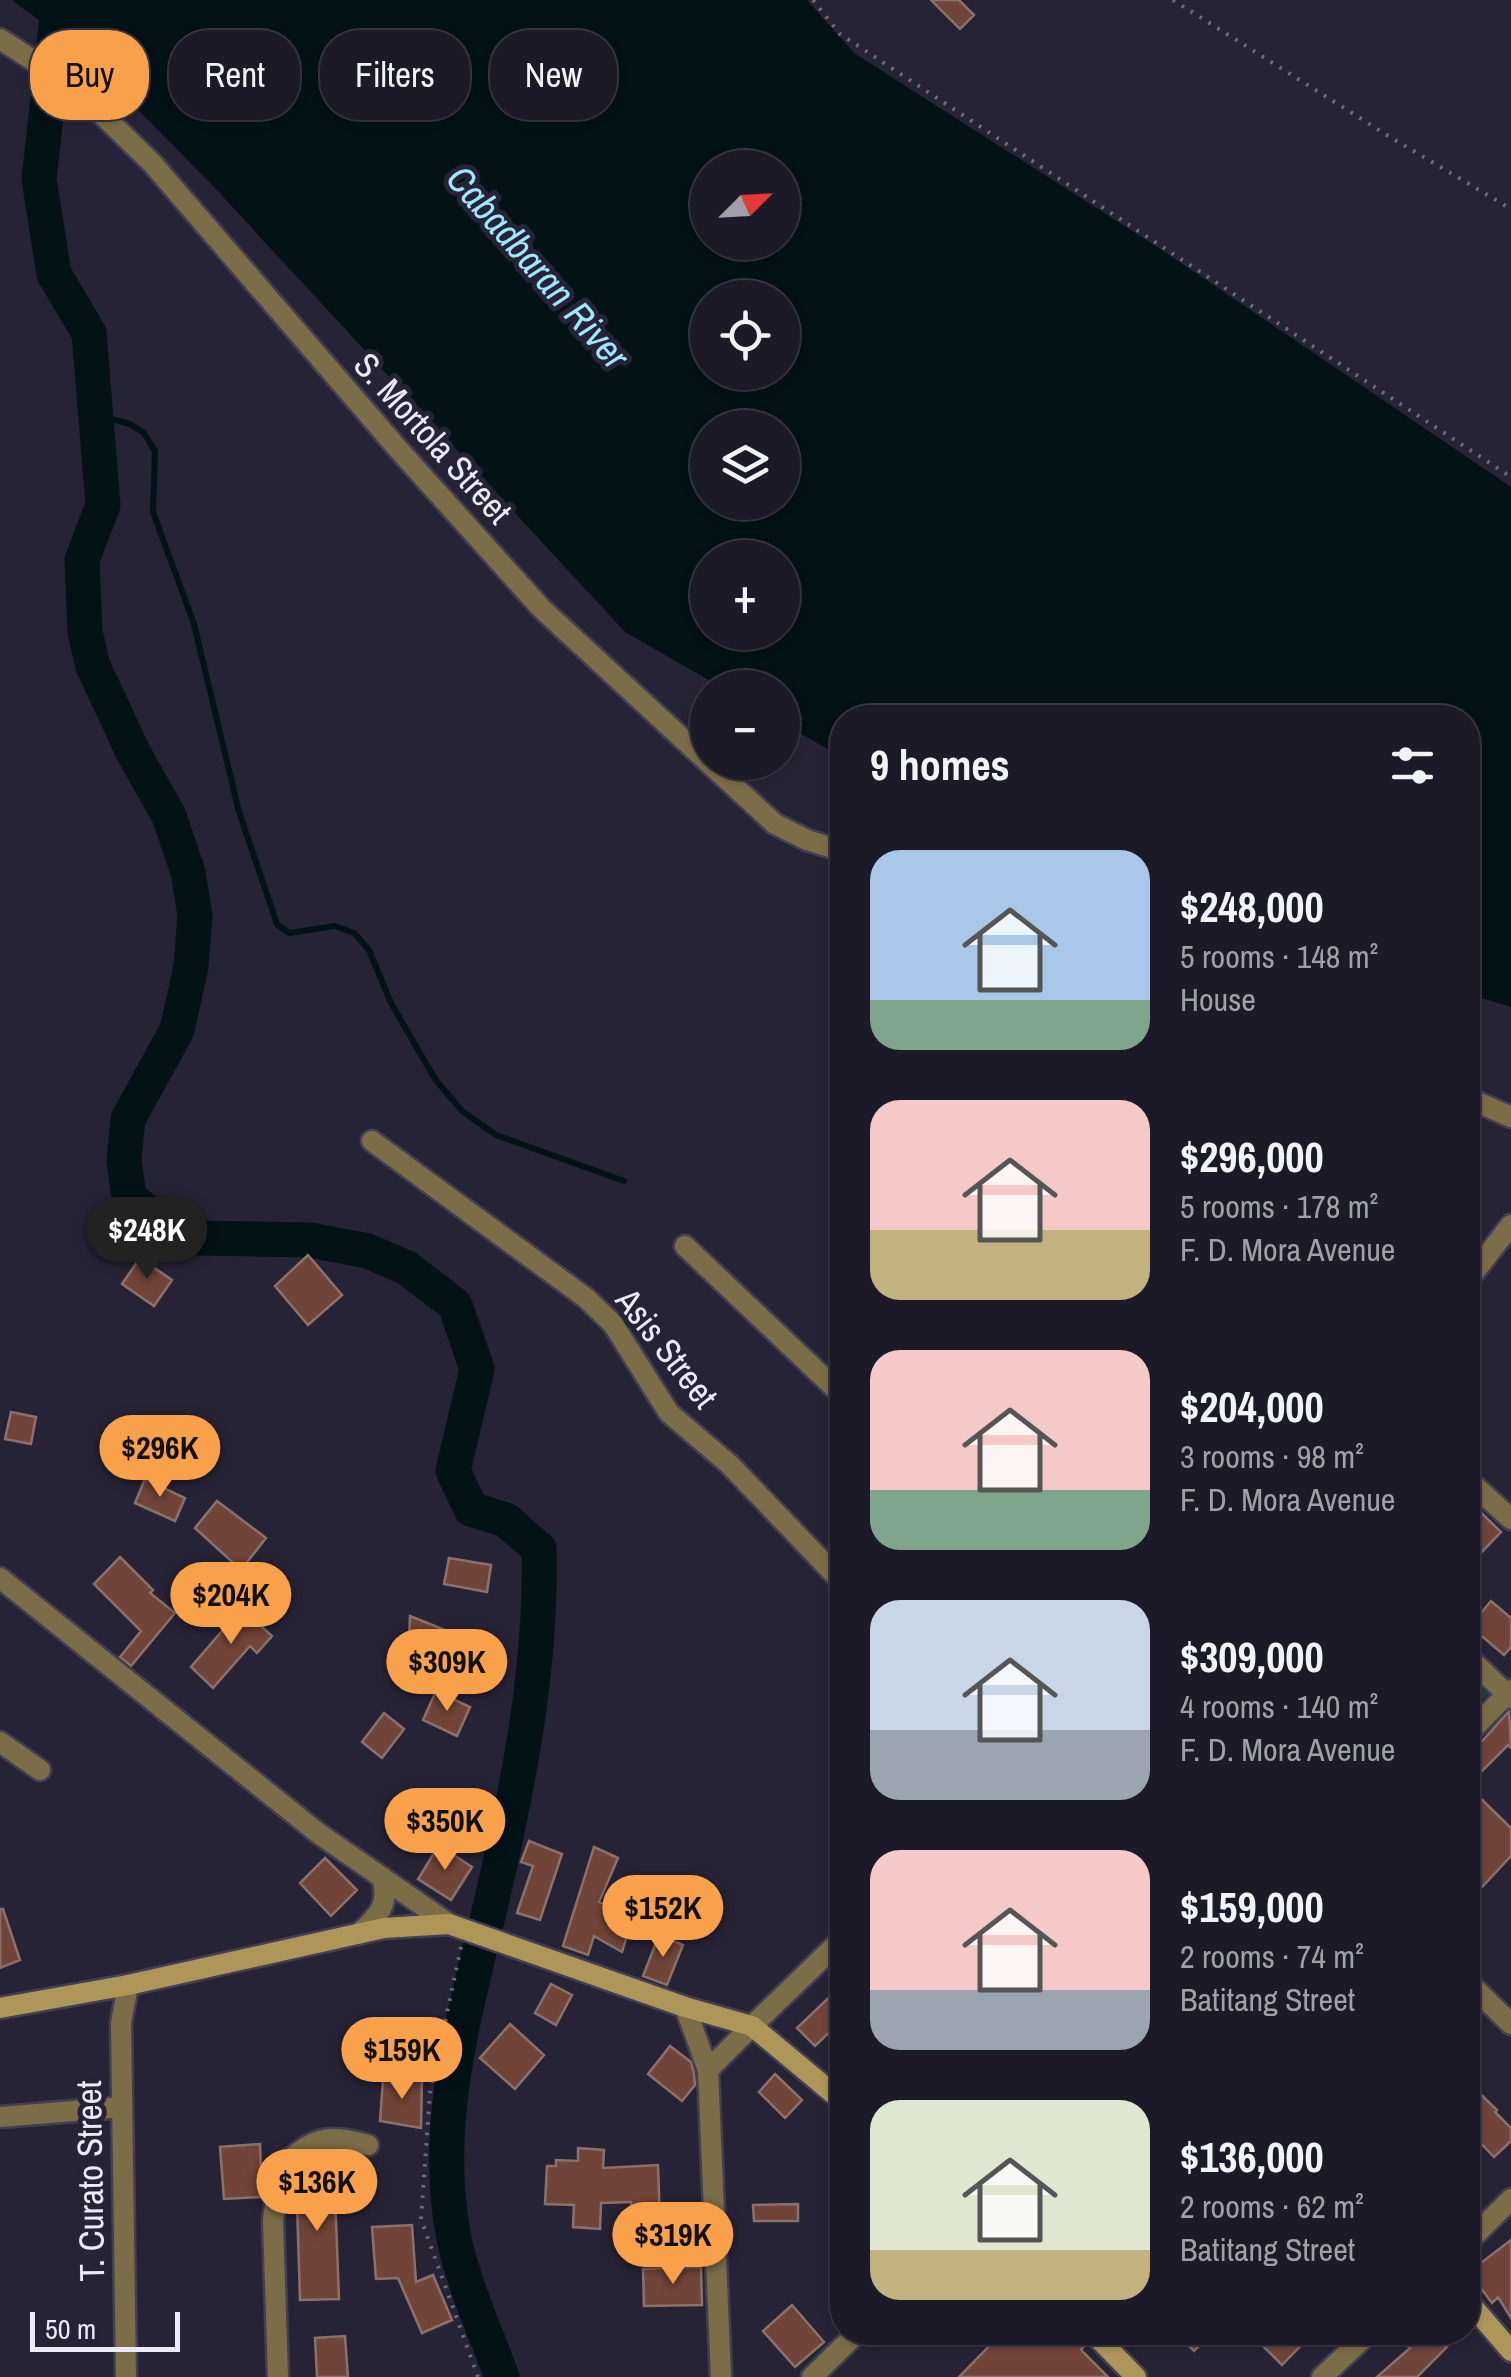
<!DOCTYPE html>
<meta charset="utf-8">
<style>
body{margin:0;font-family:"Archivo Narrow",sans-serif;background:#252330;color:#f1f3f6;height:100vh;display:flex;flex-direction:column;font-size:38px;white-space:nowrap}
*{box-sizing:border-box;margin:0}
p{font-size:32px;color:#a0a1a8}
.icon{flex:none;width:55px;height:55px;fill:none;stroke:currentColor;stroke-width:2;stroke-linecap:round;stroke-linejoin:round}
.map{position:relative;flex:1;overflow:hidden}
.side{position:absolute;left:830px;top:705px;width:650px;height:1640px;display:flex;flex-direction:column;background:#1c1a28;border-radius:40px;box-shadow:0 2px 8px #0004,0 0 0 2px #3a3845}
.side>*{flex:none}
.hud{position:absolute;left:30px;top:30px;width:650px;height:90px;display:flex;gap:20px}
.needle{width:65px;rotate:66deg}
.fabs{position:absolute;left:690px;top:150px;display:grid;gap:20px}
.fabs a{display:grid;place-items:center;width:110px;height:110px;border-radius:50%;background:#1c1a28;box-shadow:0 2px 8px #0004,0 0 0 2px #3a3845;font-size:50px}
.scale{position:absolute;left:30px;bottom:25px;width:150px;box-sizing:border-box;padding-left:10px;border:5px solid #ebeaf7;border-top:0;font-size:28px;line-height:35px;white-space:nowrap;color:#ebeaf7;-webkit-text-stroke:8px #262336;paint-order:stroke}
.price{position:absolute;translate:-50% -85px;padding:0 22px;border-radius:35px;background:#f8a14a;color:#111;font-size:32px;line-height:65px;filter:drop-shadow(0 2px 5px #0008)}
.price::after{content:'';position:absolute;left:50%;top:60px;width:30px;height:22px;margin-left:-15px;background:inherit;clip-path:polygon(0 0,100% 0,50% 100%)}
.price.current{background:#222;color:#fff}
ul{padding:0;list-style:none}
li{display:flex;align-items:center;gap:30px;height:250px;padding:0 40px}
li span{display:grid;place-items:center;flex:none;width:280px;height:200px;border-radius:30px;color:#555}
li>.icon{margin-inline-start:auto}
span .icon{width:120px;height:120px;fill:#fffc;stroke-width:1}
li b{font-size:42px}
h2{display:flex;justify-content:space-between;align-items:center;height:120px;padding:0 40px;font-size:42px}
.tag{padding:0 35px;border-radius:40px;background:#1c1a28;box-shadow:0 2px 8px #0004,0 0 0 2px #3a3845;font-size:35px;line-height:90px}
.tag.current{background:#f8a14a;color:#111}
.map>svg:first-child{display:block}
.green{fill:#263c2d}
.water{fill:#031217;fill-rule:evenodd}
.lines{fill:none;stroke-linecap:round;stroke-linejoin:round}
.stream{stroke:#031217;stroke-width:6}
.river{stroke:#031217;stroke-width:35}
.building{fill:#704439;stroke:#8c716a;stroke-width:2.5}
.minor-casing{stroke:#423f51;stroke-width:25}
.tertiary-casing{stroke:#423f51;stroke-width:25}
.secondary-casing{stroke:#423f51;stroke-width:25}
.path{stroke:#6e6c7d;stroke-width:4;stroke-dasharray:2.5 8;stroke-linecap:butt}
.minor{stroke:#7c6d49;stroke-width:20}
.tertiary{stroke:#7c6d49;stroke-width:20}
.secondary{stroke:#ae9659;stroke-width:20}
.labels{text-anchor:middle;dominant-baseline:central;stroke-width:10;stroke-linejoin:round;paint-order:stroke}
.street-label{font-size:35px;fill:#ebeaf7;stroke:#262336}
.water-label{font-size:38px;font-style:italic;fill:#a1e7fc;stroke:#262336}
</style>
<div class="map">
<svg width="1511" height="2377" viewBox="0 0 1511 2377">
<rect width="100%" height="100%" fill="#262336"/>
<!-- green -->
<path class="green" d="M1468 1673 1489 1693 1468 1715Z"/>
<!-- water -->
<path class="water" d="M12 0H807L854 53 1162 250 1511 487V1007L1468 994V718H842L841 757 783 723 782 688 721 687 625 632 213 186 80 51ZM708 168H782V242H708ZM708 298H782V372H708ZM708 428H782V502H708ZM708 558H782V632H708Z"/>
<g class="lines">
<!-- stream -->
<path class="stream" d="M97 415 130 424 144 433 155 451 153 512 194 624 239 812 277 924 289 933 335 926 354 933 369 950 391 1003 435 1079 462 1111 496 1135 624 1181"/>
<!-- river -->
<path class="river" d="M59 0 39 179 54 274 89 333 103 505 82 560 85 632 93 666 133 752 169 816 188 872 195 915 191 967 177 1030 128 1119 124 1160 129 1197 163 1225 199 1238 310 1240 368 1251 407 1268 455 1305 477 1369 453 1471 471 1509 506 1520 539 1549C542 1666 519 1782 493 1895 467 2006 432 2119 453 2233 462 2282 485 2330 502 2377"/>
</g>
<!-- building -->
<path class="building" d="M931 0H959L974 15 960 29Z
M308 1255 342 1295 308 1325 275 1286Z
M140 1258 172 1280 154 1306 122 1284Z
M11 1412 36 1417 31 1444 5 1439Z
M145 1479 185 1498 175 1521 135 1503Z
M1468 1500 1501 1532 1477 1557 1468 1548Z
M217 1501 266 1538 241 1570 195 1528Z
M120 1557 153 1590 150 1593 175 1613 131 1666 120 1657 141 1631 94 1584Z
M449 1558 491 1565 487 1592 444 1584Z
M1491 1601 1511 1618V1647L1504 1655 1470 1626Z
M239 1606 272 1636 257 1653 250 1646 213 1688 191 1667 228 1624 226 1621Z
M410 1616 445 1630 437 1652 409 1641Z
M436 1691 470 1707 457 1736 423 1720Z
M1509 1711 1511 1748 1508 1745 1468 1785V1757Z
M384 1713 404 1729 382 1758 362 1742Z
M1468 1786 1511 1828V1856L1468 1902Z
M529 1841 562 1854 540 1920 517 1913 533 1866 521 1862Z
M439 1845 472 1867 451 1900 418 1879Z
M594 1847 618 1858 599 1902 634 1913 622 1952 594 1936 588 1955 563 1946Z
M325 1858 357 1890 331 1916 300 1883Z
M0 1909H3L20 1960 0 1968Z
M659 1935 683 1945 667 1985 643 1976Z
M551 1984 572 1995 556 2025 535 2013Z
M842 1985V2020L815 2046 797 2028Z
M510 2024 544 2055 515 2089 480 2058Z
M670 2046 691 2062 694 2073 695 2085 682 2101 648 2074Z
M775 2074 802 2100 785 2118 759 2092Z
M422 2078 421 2128 380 2121 383 2080Z
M1468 2082 1497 2110 1495 2112 1511 2128V2141L1494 2157 1468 2130V2119L1474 2112 1468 2106Z
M260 2144 262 2197 224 2199 220 2147Z
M578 2148 604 2150 603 2168 658 2165 660 2220 632 2221 631 2202 601 2203 600 2229 573 2227 574 2205 545 2204 547 2166H556V2160L578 2161Z
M334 2167 339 2299 300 2300 296 2172 301 2168Z
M798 2204V2221H754L753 2205Z
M412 2225 416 2282 433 2275 452 2320 422 2333 398 2278 376 2279 372 2227Z
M1511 2240V2318L1498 2297 1492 2303 1469 2272Z
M701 2267 702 2305 644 2306 643 2269Z
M792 2305 824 2342 795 2367 763 2331Z
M1003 2332H1075L1085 2345 1081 2350 1108 2377H959Z
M1176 2332H1213L1194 2351Z
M1249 2332H1314L1282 2365Z
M1421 2332H1435L1447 2347 1417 2377H1377L1410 2348 1406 2345Z
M345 2336 348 2377H317L315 2338Z"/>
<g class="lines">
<!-- minor casing -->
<g class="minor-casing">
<path id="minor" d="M372 1141 586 1298 613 1324 669 1413 729 1464 842 1582
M685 1246 842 1395
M1468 1280 1511 1225
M1468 1480 1511 1519
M1468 1657 1511 1698
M1468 1734 1511 1690
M0 1742 40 1770
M1468 1982 1511 2024
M752 2026 842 1939
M0 2117 122 2107
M1468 2242 1511 2199
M126 2377 121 2023 128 1985
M278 2377 273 2221 280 2167C316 2138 322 2133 368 2145
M812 2377 858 2332"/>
</g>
<!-- tertiary casing -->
<g class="tertiary-casing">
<path id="tertiary" d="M0 39 73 86 152 163 399 450 541 608 775 824 807 840 842 851
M1468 1098 1511 1117
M0 1578 318 1833 449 1924
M359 1934C379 1915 390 1905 382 1877
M685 2007 708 2070 721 2377
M708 2070 752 2026
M1322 2377 1370 2332"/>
</g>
<!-- secondary casing -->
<g class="secondary-casing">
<path id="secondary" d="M0 2008 128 1985 384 1928 449 1924 685 2007 752 2026 842 2101
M1468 2301 1511 2351
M1092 2332 1136 2377"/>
</g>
<!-- path -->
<path class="path" d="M813 0 840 34 1511 477
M1173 0 1390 137 1511 209
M461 1947 430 2093 421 2219 478 2377"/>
<!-- minor -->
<use href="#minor" class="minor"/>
<!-- tertiary -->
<use href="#tertiary" class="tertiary"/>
<!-- secondary -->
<use href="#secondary" class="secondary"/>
</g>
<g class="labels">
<!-- street labels -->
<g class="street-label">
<text transform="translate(433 438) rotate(48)">S. Mortola Street</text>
<text transform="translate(667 1348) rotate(52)">Asis Street</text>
<text transform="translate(90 2181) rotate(-91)">T. Curato Street</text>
</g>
<!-- water labels -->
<g class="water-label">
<text transform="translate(538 267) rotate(49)">Cabadbaran River</text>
</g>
</g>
</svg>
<div class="fabs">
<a><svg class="needle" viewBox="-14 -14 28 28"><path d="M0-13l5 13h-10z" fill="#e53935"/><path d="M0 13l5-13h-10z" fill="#a0a1a8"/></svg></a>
<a><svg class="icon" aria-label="locate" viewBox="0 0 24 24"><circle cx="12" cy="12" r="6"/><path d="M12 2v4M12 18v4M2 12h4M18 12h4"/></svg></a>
<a><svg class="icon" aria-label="layers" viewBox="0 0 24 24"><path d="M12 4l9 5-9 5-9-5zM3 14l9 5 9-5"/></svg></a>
<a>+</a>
<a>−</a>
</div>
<div class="scale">50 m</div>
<b class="price current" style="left:147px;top:1282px">$248K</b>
<b class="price" style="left:160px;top:1500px">$296K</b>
<b class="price" style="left:231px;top:1647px">$204K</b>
<b class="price" style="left:447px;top:1714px">$309K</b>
<b class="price" style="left:445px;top:1873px">$350K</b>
<b class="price" style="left:663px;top:1960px">$152K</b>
<b class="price" style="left:402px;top:2102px">$159K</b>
<b class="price" style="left:317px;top:2234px">$136K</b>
<b class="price" style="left:673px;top:2287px">$319K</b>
<div class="hud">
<a class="tag current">Buy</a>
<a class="tag">Rent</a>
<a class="tag">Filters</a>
<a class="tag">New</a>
</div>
<section class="side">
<h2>9 homes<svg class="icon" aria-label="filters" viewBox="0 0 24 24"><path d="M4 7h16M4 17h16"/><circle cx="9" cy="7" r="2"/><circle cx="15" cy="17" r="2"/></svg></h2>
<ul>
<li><span style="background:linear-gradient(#a9c7e8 75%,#7fa58c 0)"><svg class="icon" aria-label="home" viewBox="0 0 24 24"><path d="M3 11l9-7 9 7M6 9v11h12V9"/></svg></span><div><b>$248,000</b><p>5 rooms · 148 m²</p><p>House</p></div></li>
<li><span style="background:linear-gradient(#f6c9c9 65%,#c2b280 0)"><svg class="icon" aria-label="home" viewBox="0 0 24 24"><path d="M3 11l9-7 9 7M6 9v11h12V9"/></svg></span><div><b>$296,000</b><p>5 rooms · 178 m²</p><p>F. D. Mora Avenue</p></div></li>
<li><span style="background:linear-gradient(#f6c9c9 70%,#7fa58c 0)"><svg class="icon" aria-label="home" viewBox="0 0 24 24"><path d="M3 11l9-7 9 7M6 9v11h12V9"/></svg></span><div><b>$204,000</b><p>3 rooms · 98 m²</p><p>F. D. Mora Avenue</p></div></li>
<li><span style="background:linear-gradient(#c9d6e8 65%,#9aa5b1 0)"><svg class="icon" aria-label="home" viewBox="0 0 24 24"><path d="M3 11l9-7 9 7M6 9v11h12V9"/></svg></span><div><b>$309,000</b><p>4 rooms · 140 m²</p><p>F. D. Mora Avenue</p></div></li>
<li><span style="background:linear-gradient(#f6c9c9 70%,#9aa5b1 0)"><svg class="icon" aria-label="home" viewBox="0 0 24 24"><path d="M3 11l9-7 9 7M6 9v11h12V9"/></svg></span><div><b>$159,000</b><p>2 rooms · 74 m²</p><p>Batitang Street</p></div></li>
<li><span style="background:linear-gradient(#dfe7d0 75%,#c2b280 0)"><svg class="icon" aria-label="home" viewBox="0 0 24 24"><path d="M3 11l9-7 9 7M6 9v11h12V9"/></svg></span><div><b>$136,000</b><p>2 rooms · 62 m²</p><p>Batitang Street</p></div></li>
</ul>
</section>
</div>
